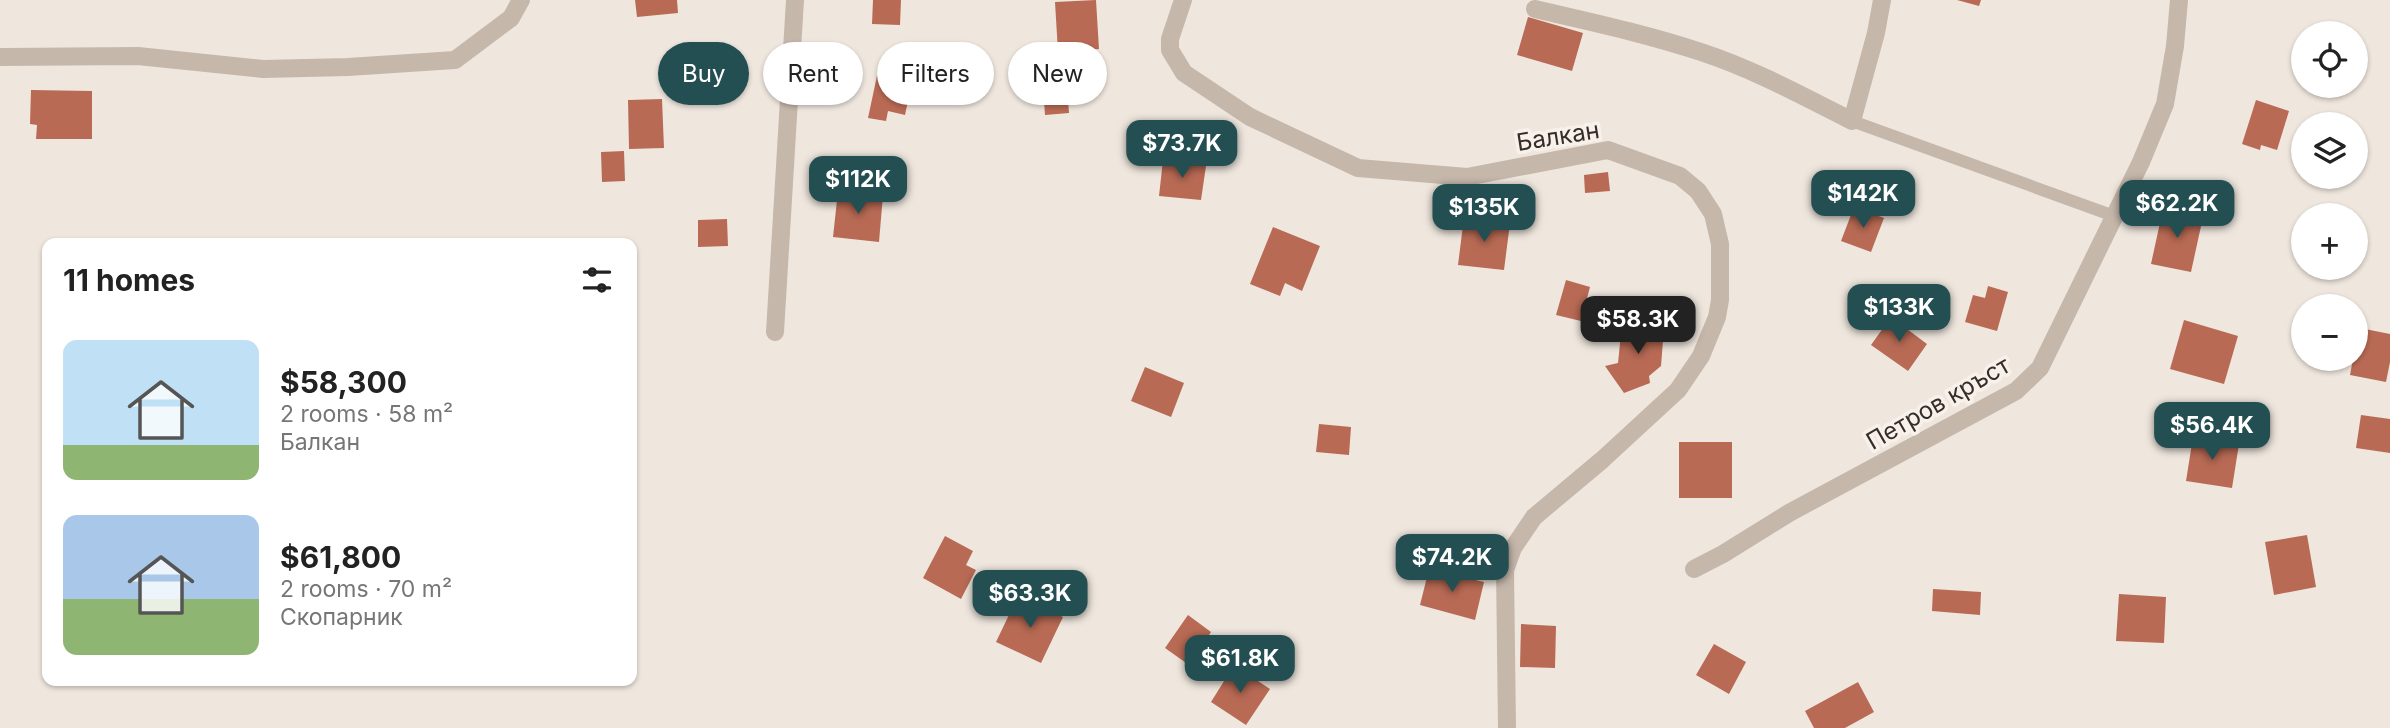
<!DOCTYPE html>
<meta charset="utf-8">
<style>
body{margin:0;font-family:Inter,sans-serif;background:#f6f6f6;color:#222;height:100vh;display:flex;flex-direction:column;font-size:26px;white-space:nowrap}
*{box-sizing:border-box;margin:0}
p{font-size:23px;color:#767676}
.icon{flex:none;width:38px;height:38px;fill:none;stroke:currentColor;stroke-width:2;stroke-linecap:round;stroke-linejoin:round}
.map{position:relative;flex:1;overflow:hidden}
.details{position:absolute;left:42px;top:238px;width:595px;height:448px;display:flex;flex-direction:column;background:#fff;border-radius:14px;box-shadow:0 2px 5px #0004}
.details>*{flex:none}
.top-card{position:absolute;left:658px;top:42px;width:665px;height:63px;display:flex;gap:14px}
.tools{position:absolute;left:2291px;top:21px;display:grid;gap:14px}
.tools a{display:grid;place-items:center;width:77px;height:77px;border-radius:50%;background:#fff;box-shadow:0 2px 5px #0004;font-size:35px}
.price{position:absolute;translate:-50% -60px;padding:0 16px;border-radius:14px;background:#244f52;color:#fff;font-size:23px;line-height:46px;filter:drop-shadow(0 2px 4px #0008)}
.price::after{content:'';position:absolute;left:50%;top:42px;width:21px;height:16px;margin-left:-10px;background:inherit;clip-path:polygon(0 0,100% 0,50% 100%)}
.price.active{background:#222;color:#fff}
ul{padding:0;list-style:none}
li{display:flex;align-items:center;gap:21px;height:175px;padding:0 21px}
li span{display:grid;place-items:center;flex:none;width:196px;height:140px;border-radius:14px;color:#555}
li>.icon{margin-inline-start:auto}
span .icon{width:84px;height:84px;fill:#fffc;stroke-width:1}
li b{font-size:30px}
h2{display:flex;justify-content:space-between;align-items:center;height:84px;padding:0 21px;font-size:30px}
.chip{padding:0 24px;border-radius:32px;background:#fff;box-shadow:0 2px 5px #0004;font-size:24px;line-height:63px}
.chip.active{background:#244f52;color:#fff}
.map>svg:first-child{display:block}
.building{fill:#b86a54}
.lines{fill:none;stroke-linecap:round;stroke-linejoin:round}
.lane{stroke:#c6b7ab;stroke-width:12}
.street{stroke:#c6b7ab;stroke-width:18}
.labels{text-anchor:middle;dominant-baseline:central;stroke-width:7;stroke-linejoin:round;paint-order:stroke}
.street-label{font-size:24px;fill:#352d29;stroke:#f8f1ea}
</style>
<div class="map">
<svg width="2390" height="728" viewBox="0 0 2390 728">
<rect width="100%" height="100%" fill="#efe7de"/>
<!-- building -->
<path class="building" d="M635 0H677L678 13 637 17Z
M873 0H901L900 25 872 24Z
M1096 0 1099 49 1058 52 1055 2Z
M1957 0H1981L1979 6Z
M1528 17 1583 33 1572 71 1517 55Z
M799 65 843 68 842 94 797 91Z
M878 71 913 78 905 115 888 111 886 121 868 118Z
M1067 85 1069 113 1045 115 1043 86Z
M31 90 92 91V139H36L37 125 30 124Z
M662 99 664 148 629 149 628 100Z
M2256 100 2289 111 2277 150 2261 145 2260 150 2242 144Z
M624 151 625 181 602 182 601 152Z
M1163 160 1206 166 1201 200 1159 196Z
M1608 172 1610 191 1585 193 1584 175Z
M838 191 883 195 879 242 833 237Z
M1854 207 1884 218 1871 252 1841 241Z
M2163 209 2203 217 2191 272 2151 264Z
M1464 217 1510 223 1504 270 1458 265Z
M727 219 728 246 698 247V220Z
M1273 227 1320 246 1302 291 1285 283 1280 296 1250 284Z
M1566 280 1590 287 1581 321 1556 315Z
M1988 286 2008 292 1997 331 1965 322 1973 295 1985 298Z
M1891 317 1927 344 1908 371 1871 345Z
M2184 320 2238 336 2224 384 2170 369Z
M1622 324 1664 328 1661 366 1649 376 1650 383 1624 393 1605 366 1618 363Z
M2360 328 2390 334V362L2386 382 2350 375 2353 359H2356Z
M1145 367 1184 383 1171 417 1131 401Z
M2361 415 2390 419V453L2356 448Z
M1319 424 1351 427 1349 455 1316 452Z
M2193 437 2239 444 2232 488 2186 481Z
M1679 442H1732V498H1679Z
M2307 535 2316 587 2274 595 2265 542Z
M945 536 973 551 966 565 976 570 961 599 923 578Z
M1429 569 1484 582 1475 620 1420 605Z
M1933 589 1981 592 1980 615 1932 611Z
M2119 594 2166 597 2164 643 2116 641Z
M1018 596 1063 617 1041 663 996 642Z
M1188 615 1211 632 1189 665 1165 648Z
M1521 624 1556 626 1555 668 1520 667Z
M1714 644 1746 662 1729 694 1696 675Z
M1234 665 1270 689 1246 725 1211 702Z
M1858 682 1874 712 1845 728H1814L1805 711Z"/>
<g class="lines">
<!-- lane -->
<path class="lane" d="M1852 121 2114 216"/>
<!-- street -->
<path class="street" d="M1183 0 1170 39V50L1184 73 1250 117 1358 168 1467 177 1608 150 1680 176 1698 191 1713 214 1720 244V300L1717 317 1701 356 1678 390 1602 460 1534 517 1513 548 1505 570 1507 728
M1535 9C1591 22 1647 34 1701 52 1753 69 1803 96 1852 121L1876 33 1882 0
M0 57 138 56 263 69 348 67 455 60 511 18 521 0
M775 332 795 0
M1694 569 1723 554 1789 513 2016 391 2040 368 2141 162 2165 104 2175 46 2179 0"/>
</g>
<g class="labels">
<!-- street labels -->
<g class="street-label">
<text transform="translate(1558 136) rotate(-9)">Балкан</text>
<text transform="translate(1938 403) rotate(-30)">Петров кръст</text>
</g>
</g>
</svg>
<div class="tools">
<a><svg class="icon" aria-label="locate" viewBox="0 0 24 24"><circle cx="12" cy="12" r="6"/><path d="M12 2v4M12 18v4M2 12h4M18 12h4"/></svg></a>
<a><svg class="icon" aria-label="layers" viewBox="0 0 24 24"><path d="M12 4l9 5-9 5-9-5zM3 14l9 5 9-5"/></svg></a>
<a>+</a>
<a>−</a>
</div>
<b class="price" style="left:1182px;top:180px">$73.7K</b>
<b class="price" style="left:858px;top:216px">$112K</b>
<b class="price" style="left:1863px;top:230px">$142K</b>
<b class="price" style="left:2177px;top:240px">$62.2K</b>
<b class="price" style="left:1484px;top:244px">$135K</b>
<b class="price" style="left:1899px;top:344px">$133K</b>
<b class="price active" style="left:1638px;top:356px">$58.3K</b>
<b class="price" style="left:2212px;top:462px">$56.4K</b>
<b class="price" style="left:1452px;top:594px">$74.2K</b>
<b class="price" style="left:1030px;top:630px">$63.3K</b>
<b class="price" style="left:1240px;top:695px">$61.8K</b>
<div class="top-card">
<a class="chip active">Buy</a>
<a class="chip">Rent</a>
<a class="chip">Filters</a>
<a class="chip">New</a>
</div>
<section class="details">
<h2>11 homes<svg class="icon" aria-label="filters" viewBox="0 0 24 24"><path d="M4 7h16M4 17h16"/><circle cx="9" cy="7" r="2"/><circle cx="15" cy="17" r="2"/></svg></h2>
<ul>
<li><span style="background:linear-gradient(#bfe0f5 75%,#8fb573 0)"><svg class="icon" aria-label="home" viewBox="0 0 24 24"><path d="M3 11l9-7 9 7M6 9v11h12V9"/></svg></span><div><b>$58,300</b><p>2 rooms · 58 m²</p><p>Балкан</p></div></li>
<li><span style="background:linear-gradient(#a9c7e8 60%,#8fb573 0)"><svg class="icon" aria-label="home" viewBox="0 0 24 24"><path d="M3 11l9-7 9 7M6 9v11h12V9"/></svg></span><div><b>$61,800</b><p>2 rooms · 70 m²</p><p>Скопарник</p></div></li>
</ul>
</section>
</div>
